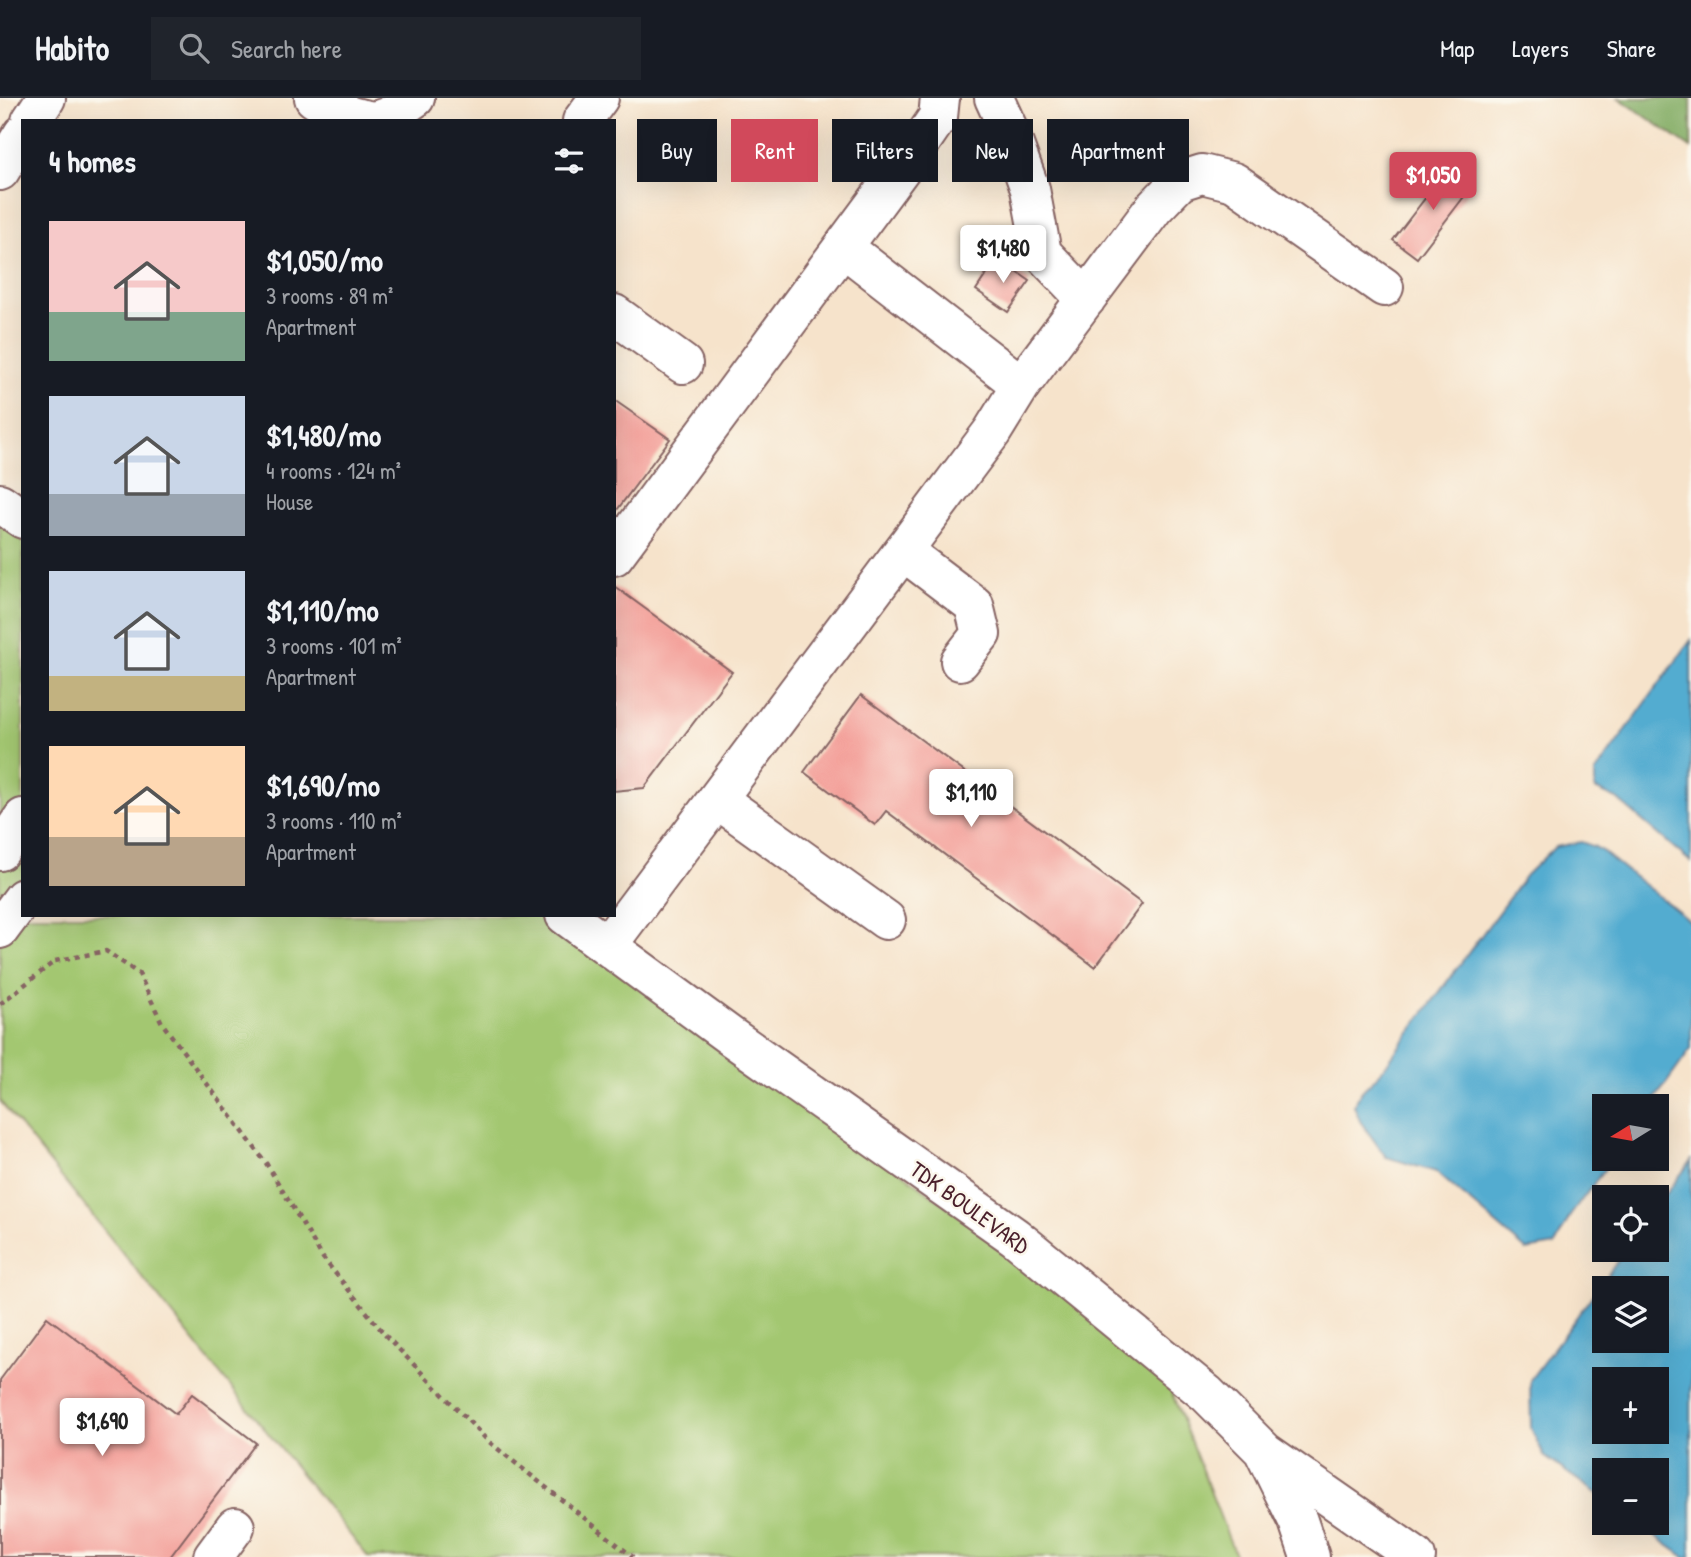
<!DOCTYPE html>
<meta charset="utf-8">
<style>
body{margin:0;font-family:"Patrick Hand",sans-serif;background:#20242c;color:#f1f3f6;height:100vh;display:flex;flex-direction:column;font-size:26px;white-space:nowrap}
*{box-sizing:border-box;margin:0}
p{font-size:23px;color:#9ea1a6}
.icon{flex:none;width:38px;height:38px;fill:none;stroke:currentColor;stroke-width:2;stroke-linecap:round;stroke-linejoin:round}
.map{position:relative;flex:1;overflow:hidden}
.drawer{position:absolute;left:21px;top:21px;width:595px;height:798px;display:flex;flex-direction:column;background:#171b24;border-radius:0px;box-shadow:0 7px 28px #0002}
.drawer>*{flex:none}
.top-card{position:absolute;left:637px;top:21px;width:665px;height:63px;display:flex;gap:14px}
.needle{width:46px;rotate:259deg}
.buttons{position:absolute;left:1592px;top:996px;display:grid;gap:14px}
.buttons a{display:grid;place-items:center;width:77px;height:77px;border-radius:0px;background:#171b24;box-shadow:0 7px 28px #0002;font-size:35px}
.price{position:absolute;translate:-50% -60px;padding:0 16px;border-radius:7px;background:#fff;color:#222;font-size:23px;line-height:46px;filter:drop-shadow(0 2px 4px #0008)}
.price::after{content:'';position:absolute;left:50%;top:42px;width:21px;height:16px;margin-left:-10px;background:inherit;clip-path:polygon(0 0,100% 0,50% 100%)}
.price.current{background:#d1495b;color:#fff}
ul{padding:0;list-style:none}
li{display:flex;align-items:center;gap:21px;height:175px;padding:0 28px}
li span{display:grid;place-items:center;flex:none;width:196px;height:140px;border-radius:0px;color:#555}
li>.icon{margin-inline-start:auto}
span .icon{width:84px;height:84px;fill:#fffc;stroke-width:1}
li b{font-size:30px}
h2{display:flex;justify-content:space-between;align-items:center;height:84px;padding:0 28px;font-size:30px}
.pill{padding:0 24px;border-radius:0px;background:#171b24;box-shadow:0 7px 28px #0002;font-size:24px;line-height:63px}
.pill.current{background:#d1495b;color:#fff}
header{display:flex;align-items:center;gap:42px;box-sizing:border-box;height:98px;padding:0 35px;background:#171b24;border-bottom:2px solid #363941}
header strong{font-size:33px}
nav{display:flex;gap:38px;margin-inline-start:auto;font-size:24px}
.search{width:490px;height:63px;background:#20242c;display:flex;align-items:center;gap:18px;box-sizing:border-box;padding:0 24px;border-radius:0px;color:#9ea1a6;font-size:26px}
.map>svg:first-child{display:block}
.green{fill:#a3c771;stroke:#76734e;stroke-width:2}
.forest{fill:#82ac63;stroke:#666647;stroke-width:2}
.water{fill:#53acd0;stroke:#4e667e;stroke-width:2;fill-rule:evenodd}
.building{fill:#f39b95}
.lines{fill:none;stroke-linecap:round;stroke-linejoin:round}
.minor-casing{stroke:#866463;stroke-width:42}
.path{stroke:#866463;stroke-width:4.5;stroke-dasharray:5 5;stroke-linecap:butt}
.minor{stroke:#fff;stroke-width:38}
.labels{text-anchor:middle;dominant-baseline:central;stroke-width:5;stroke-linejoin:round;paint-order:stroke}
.street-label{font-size:23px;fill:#4a1f2b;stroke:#fbf7ec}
</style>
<header>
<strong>Habito</strong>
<div class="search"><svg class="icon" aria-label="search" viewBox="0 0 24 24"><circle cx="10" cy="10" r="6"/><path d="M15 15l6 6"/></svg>Search here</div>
<nav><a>Map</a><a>Layers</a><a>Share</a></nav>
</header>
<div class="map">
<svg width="1691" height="1459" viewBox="0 0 1691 1459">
<rect width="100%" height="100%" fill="#fbf7ec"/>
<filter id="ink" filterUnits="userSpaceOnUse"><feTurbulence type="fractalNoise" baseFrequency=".0143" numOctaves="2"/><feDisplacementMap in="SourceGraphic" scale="14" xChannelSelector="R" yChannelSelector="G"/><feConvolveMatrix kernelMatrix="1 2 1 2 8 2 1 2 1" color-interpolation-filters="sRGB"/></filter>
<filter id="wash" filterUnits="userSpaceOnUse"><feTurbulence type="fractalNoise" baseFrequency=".00686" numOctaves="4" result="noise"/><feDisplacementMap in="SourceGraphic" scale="28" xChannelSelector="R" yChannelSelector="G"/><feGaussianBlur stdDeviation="1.57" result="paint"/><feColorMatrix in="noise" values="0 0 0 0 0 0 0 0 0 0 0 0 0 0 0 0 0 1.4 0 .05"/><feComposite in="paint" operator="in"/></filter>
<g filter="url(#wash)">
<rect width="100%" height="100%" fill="#f6e3cb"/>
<!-- green -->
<path class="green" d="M0 401 23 427V817H560L1162 1270 1236 1459H368L0 1003Z"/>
<!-- forest -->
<path class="forest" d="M1619 0H1691V50Z"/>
<!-- water -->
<path class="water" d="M1691 542V764L1617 701 1595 691V675Z
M1581 744 1595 749 1603 754 1691 824V951L1650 1008H1605V1060L1612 1061 1570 1118 1555 1147 1526 1152 1436 1074 1386 1059 1360 1023 1354 1007 1362 993 1379 976 1526 777 1555 749Z
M1691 1063V1459H1685L1637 1425 1657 1424V1372H1605V1401L1544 1358 1531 1330 1530 1282 1626 1152H1657V1108ZM1605 1190H1657V1242H1605ZM1605 1281H1657V1334H1605Z"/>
<g id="blocks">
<!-- building -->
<path class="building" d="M1450 68 1473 87 1417 160 1393 142Z
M997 160 1030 183 1008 214 976 192Z
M614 302 670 341 614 416Z
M614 488 732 574 644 690 614 693Z
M861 597 1142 806 1095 869 886 713 875 727 804 674Z
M47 1219 176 1316 192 1296 256 1345 170 1459H0V1282Z"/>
</g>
</g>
<g filter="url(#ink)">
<use href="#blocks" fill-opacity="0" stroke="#866463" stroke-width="2"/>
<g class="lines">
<!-- minor casing -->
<g class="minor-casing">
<path id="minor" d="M314 0C333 13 351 20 374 23
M994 0 1009 33 1030 91 1042 155 1086 201
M31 23 46 0
M375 23 389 18 415 0
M582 23 599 0
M0 73 23 36
M614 216 683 266
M1021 287 1154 110 1180 83 1202 76 1234 84 1384 189
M0 405 23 421
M903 453 974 507 981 536 960 563
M614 458 923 41 938 19 940 0
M717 701 886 822
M0 753 23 720
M565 817 730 938 1015 1139 1207 1296 1263 1352 1298 1423 1310 1459
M0 831 23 800
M607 848 992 334 1021 287 843 149
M1265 1354 1416 1459
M213 1459 235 1429"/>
</g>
<!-- path -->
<path class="path" d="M0 906 55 863 106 853 139 876 162 925 266 1065 323 1160 386 1238 488 1343 633 1459"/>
<!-- minor -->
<use href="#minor" class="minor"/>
</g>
</g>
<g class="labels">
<!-- street labels -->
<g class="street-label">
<text transform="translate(970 1109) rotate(36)">TDK BOULEVARD</text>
</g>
</g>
</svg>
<div class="buttons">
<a><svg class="needle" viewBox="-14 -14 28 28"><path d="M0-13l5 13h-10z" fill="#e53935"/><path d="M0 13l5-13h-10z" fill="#9ea1a6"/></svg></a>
<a><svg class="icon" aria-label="locate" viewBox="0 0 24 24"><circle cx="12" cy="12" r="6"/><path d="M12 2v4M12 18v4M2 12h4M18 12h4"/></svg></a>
<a><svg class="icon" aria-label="layers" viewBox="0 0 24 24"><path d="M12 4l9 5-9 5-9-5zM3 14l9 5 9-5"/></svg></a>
<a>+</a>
<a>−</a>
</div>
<b class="price current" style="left:1433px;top:114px">$1,050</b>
<b class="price" style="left:1003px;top:187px">$1,480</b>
<b class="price" style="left:971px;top:731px">$1,110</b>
<b class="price" style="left:102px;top:1360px">$1,690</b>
<div class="top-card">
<a class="pill">Buy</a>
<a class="pill current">Rent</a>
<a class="pill">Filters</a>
<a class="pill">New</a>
<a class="pill">Apartment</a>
</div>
<section class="drawer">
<h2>4 homes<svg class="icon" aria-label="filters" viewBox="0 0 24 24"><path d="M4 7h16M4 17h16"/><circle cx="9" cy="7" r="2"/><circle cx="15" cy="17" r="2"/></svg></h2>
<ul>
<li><span style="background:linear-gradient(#f6c9c9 65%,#7fa58c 0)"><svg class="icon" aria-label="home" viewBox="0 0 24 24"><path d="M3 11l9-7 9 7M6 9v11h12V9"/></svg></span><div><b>$1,050/mo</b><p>3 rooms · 89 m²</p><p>Apartment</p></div></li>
<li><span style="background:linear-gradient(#c9d6e8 70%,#9aa5b1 0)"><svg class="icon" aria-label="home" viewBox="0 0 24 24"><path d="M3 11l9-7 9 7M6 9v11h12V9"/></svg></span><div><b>$1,480/mo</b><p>4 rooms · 124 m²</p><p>House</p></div></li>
<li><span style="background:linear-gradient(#c9d6e8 75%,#c2b280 0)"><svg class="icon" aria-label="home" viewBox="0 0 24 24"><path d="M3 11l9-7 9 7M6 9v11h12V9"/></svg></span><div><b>$1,110/mo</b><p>3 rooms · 101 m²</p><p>Apartment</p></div></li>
<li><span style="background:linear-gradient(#ffd9b3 65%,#b9a48a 0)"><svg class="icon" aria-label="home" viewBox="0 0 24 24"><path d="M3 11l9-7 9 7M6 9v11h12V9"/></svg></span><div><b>$1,690/mo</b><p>3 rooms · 110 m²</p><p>Apartment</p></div></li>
</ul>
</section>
</div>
